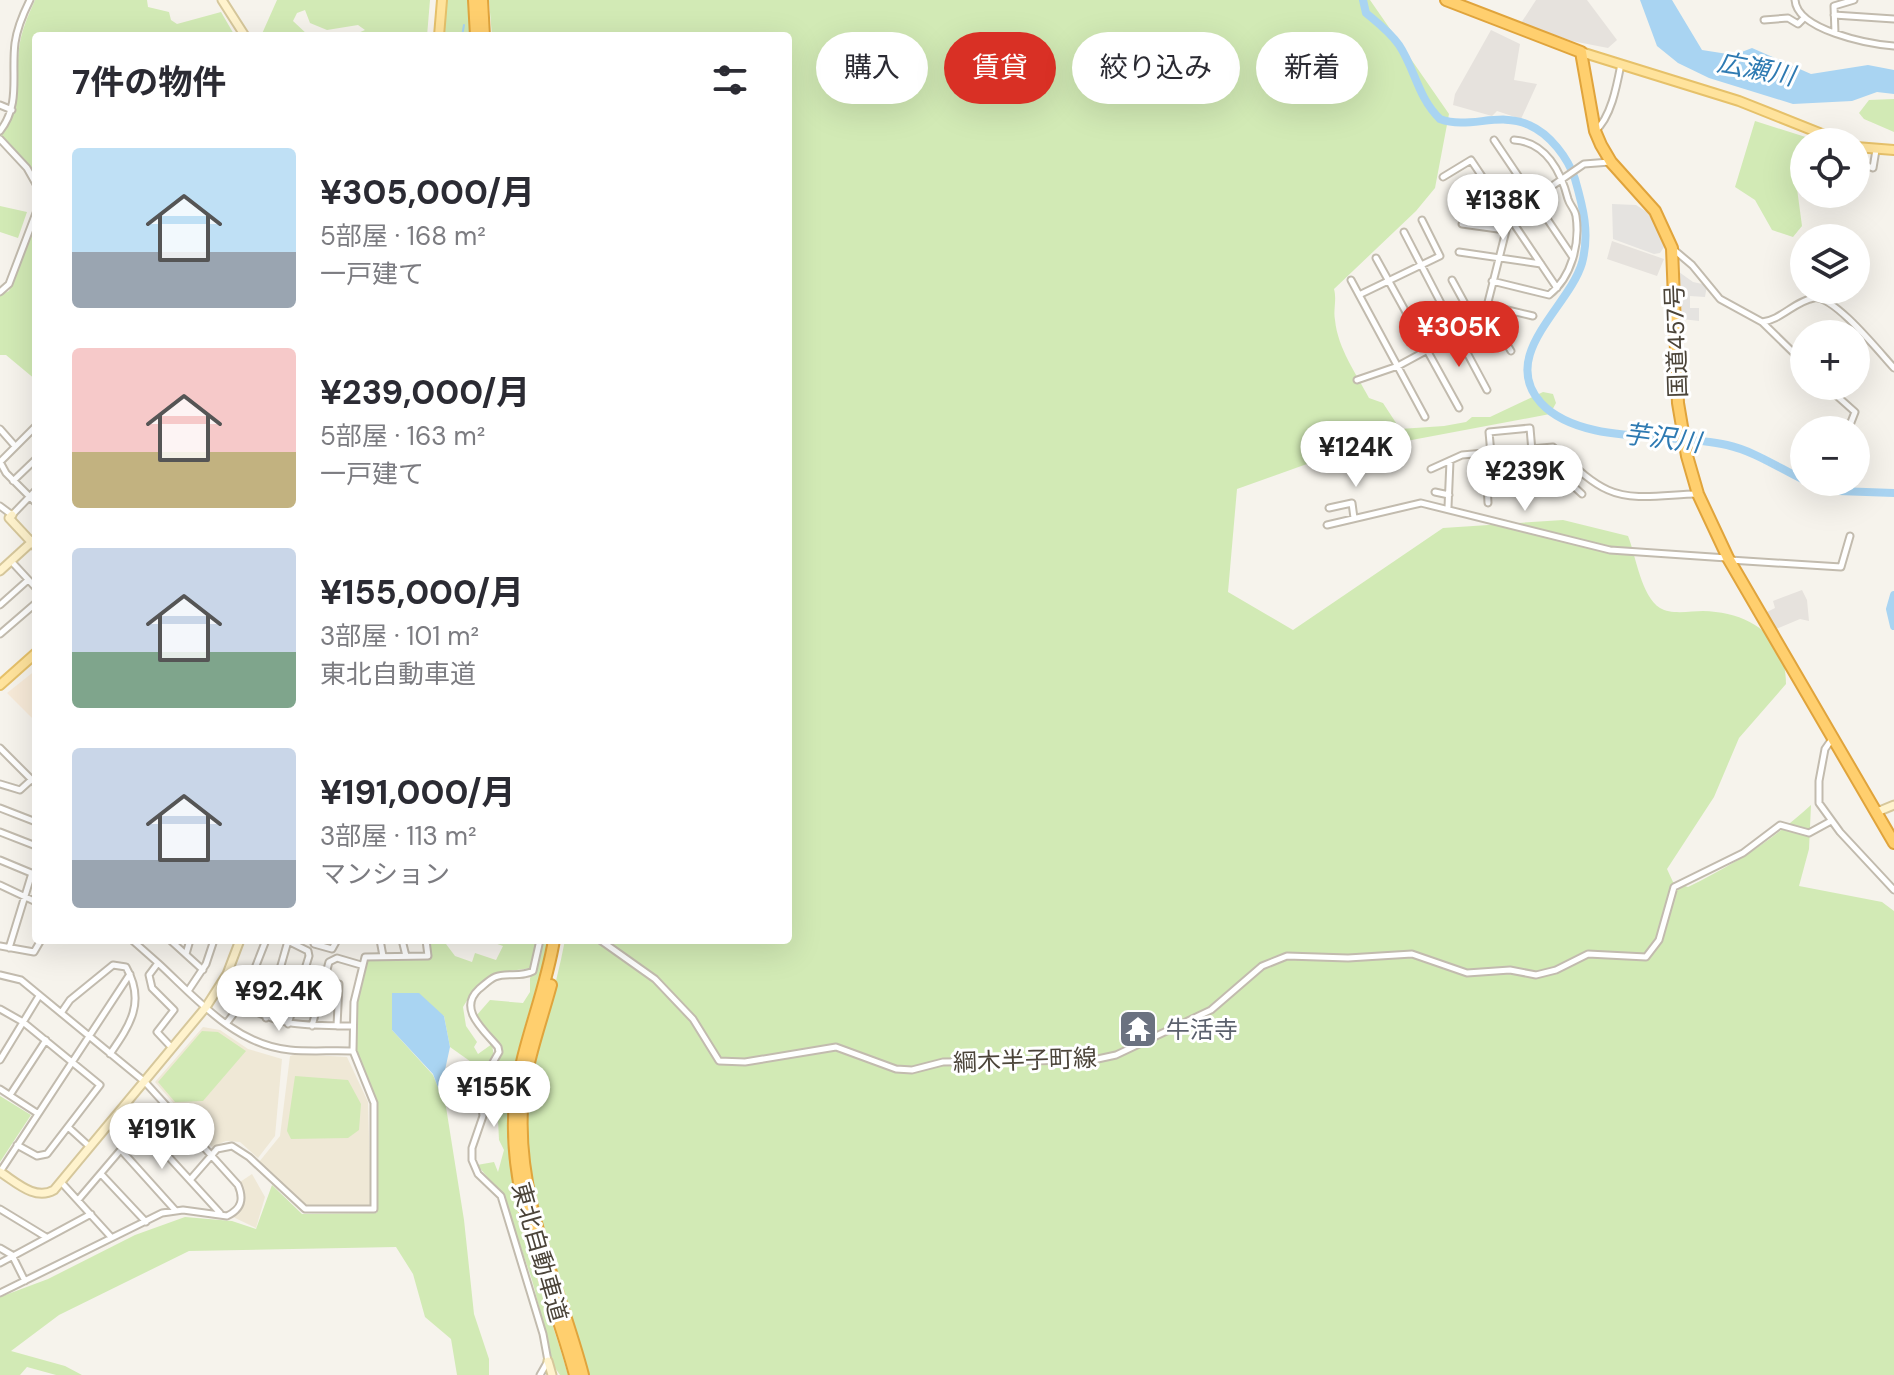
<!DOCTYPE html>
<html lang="ja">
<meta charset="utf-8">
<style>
body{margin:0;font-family:"DM Sans","Noto Sans JP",sans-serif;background:#f2f2f3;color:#2b2b33;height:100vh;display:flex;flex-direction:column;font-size:30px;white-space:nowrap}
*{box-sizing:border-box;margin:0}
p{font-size:26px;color:#7c7c81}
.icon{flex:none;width:44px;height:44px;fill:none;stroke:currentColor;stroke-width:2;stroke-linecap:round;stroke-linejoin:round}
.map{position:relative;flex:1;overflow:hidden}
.sheet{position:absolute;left:32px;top:32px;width:760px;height:912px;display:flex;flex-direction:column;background:#fff;border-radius:8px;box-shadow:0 8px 32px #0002}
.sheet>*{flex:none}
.top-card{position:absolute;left:816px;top:32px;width:760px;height:72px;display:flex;gap:16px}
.fabs{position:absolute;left:1790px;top:128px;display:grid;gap:16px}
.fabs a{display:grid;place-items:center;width:80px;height:80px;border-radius:50%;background:#fff;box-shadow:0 8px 32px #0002;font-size:40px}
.price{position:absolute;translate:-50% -68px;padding:0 18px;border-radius:28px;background:#fff;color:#222;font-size:26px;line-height:52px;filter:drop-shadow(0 2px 4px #0008)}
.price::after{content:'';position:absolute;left:50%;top:48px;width:24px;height:18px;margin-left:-12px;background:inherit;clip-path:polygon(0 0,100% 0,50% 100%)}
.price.current{background:#d93025;color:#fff}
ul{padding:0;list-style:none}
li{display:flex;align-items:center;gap:24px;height:200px;padding:0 40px}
li span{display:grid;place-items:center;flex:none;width:224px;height:160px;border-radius:8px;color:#555}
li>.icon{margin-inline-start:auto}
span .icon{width:96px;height:96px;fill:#fffc;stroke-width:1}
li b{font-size:34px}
h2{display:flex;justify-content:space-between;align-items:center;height:96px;padding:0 40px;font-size:34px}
.tag{padding:0 28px;border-radius:36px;background:#fff;box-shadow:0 8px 32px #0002;font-size:28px;line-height:72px}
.tag.current{background:#d93025;color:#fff}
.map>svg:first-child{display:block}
.commercial{fill:#f7ead8}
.industrial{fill:#e6e2dd}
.education{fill:#efe8d6}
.green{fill:#d2eab5}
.parking{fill:#e5e3e0}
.water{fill:#a9d4f2}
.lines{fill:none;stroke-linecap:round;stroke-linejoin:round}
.stream{stroke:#a9d4f2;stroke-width:2}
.river{stroke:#a9d4f2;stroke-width:8}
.street-casing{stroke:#c2bbae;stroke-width:9}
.secondary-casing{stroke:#d6c79b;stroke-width:11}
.primary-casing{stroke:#e6c16a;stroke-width:12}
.highway-casing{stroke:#e0a43c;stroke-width:14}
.street{stroke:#fff;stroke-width:5}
.secondary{stroke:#fff3cd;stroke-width:7}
.primary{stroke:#ffe39c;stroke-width:8}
.highway{stroke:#ffcf6e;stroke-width:10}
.labels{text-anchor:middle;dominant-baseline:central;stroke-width:6;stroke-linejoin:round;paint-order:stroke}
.street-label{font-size:24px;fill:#4b4439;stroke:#fff}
.worship-label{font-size:24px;fill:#5b616d;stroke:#fff;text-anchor:start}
.water-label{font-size:26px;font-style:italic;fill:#2e7ab2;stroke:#fff}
</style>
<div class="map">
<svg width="1894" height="1375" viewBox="0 0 1894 1375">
<rect width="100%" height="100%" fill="#f6f3ec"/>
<!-- commercial -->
<path class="commercial" d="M36 670V722L7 693Z"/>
<!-- industrial -->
<path class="industrial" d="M1536 0H1587L1617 40 1608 48 1572 41 1521 23Z
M1491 30 1520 44 1514 80 1537 84 1521 119 1497 111 1492 116 1453 105 1455 94Z
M1612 241 1664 259 1657 276 1607 259Z
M1802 590 1807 600 1809 621 1800 619 1776 629 1767 612 1775 608 1773 601Z"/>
<!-- education -->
<path class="education" d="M203 1027 220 1030 248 1049 282 1059 275 1136 258 1158 240 1142 226 1141 212 1147 155 1082Z
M296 1054 347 1057 368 1102 371 1207H306L259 1162 280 1136 290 1056Z
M252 1174 265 1197 256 1228 233 1217 242 1207 244 1196 240 1182Z"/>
<!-- green -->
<path class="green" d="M35 0H147L148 7 169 12 171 20 177 24 221 12 235 36H36V174L1 135C23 108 15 82 19 49 21 31 28 16 35 0Z
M277 0H430L427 36H351L365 30 358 25 327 30 310 23 305 10 297 13 293 21 309 36H261Z
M447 0H468L470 36H444Z
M489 0H1370L1449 114 1435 188 1416 211 1334 289C1337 300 1333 310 1335 320 1338 349 1356 373 1369 398L1383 403 1400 429 1444 426 1466 422 1472 417H1490L1543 392 1553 394 1556 403 1550 414 1332 455 1237 489 1228 592 1293 630 1443 528 1563 520 1628 536C1636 556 1641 596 1660 608 1671 615 1691 611 1703 611 1748 612 1786 635 1786 684L1739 738 1714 797 1667 869 1673 882 1688 887C1737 863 1771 841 1811 805L1809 849 1799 886 1882 902 1894 911V1375H588C571 1300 531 1228 527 1150 524 1078 552 1010 565 940H788V36H492Z
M1894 99V132L1864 119 1859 113 1869 100Z
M1755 121 1815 140 1804 142V163L1796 181 1802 226 1793 237 1772 230 1755 200 1735 187Z
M0 206 27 212 18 238 0 232Z
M36 222V380L6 355H0V295L9 291Z
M428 940H443L455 956 472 962 475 953 496 960 503 946 486 940H537L531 968 496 973 474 989 463 1007 466 1026 477 1042 474 1047 478 1054 492 1044 494 1057 481 1069 450 1047 444 1016 392 993V1030L433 1075 446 1107 464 1220 474 1314 489 1359V1375H457L451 1339 425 1317 413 1274 396 1247 189 1251 59 1315 11 1351 65 1366 82 1375H56L27 1367 20 1375H0V1297L48 1279 135 1235 185 1217 232 1221 256 1229 272 1185 302 1214 377 1213V1101L356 1051 357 1003 365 959H429Z
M542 940H549C537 993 515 1046 509 1101 500 1194 543 1287 568 1375H560L549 1359 545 1330 532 1280 503 1195 477 1165 494 1162 498 1172 504 1150 499 1140 497 1100 482 1099C483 1088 483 1080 494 1075L502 1046 476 1016 490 1000 523 1003 530 992V978L537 967Z
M202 1031 218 1032 246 1051 203 1101 175 1102 158 1082Z
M295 1076 348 1080 361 1104 359 1130 348 1138 291 1139 287 1131Z
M0 1096 31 1115 0 1162Z"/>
<!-- parking -->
<path class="parking" d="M1612 204 1636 205 1647 212 1657 226 1664 247 1660 253 1654 254 1613 239Z
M1679 272 1693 282 1707 285 1705 297 1690 296V308H1699V321L1682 319Z"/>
<!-- water -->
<path class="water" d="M1640 0H1672L1702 50 1734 55 1752 48 1811 74 1868 65 1894 70V94L1877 92 1852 101 1793 104 1709 78 1678 63 1657 46Z
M392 993H419L444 1016 450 1047 440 1093 433 1074 392 1030Z"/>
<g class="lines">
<!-- stream -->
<path class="stream" d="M462 36 464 25"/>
<!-- river -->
<path class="river" d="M1363 0 1366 13C1378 23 1390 32 1399 45 1415 69 1418 98 1440 119 1469 130 1499 111 1529 125 1550 134 1568 158 1575 179 1583 207 1590 233 1582 263 1569 307 1498 355 1541 403 1581 446 1671 432 1727 445 1754 451 1779 468 1804 480
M1808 482 1838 491 1894 493
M1894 595 1890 609 1894 626"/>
<!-- street casing -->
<g class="street-casing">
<path id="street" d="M1795 0C1797 30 1868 44 1894 46
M1834 15 1894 19
M1764 20 1788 18 1798 24 1803 19
M1835 33 1834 6 1854 0
M0 105 12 110
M0 131C21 104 11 75 15 43 17 28 23 14 30 0
M1595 131C1611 118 1617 85 1621 64
M0 139 27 168 36 184
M1494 140 1572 256
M1856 162 1873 168 1876 150
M1443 177 1471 160 1557 288
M1464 204 1490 187
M1462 224 1505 230
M1673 249 1692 265 1720 299 1762 322C1781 320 1795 301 1814 298 1834 295 1880 353 1894 368
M1459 252 1541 264
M1376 258 1459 408
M1351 280 1425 417
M1452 280 1476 324
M1492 281 1549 295C1572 277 1580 243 1576 216 1575 209 1570 206 1568 199 1561 172 1546 142 1514 140
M0 292 9 284 36 213
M1359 295 1440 256 1422 220
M1819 298 1828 293 1826 290
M1487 305 1533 316
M1486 310 1511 351
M1762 322 1804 363
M1357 380 1398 366 1457 334 1404 232
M1831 386 1837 396 1855 412 1848 430
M1487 390 1457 334 1476 324 1486 310 1510 215 1584 164 1610 162
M0 429 15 446
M1491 454 1489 432 1530 428 1533 463
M0 462 6 473 36 503
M0 462 36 426
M1570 463 1559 473 1582 494
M1431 469 1462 455 1553 447C1570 462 1588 481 1608 490 1634 502 1669 494 1697 494
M13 481 36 459
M1435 492 1449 495
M1488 503 1487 483 1504 478 1502 453
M0 506 12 515 36 490
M1448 507 1450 461
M1329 508 1352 503 1354 518
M1327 525 1421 503 1610 550 1727 558
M1730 560 1841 567 1850 536
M11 561 36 588
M0 605 28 580
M0 634 36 603
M1832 739 1825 749 1819 781V803L1840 832 1894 890
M0 748 36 784
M0 784 20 790 31 780
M0 808 36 822
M0 832 36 846
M0 860 36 875
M0 885 36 902
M132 940 158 963 149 975 152 988 174 1010 157 1032 172 1048
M170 940 203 970
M313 940 314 944 332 949 337 940
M380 940 383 956
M402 940 406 956
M600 940 655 979 693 1019 719 1061 745 1062 836 1047 896 1069 912 1070 943 1062 1093 1060 1116 1055 1211 1010 1262 966 1287 956 1348 958 1412 954 1467 973 1510 970 1536 975 1556 970 1588 954 1646 957 1659 940 1674 887 1743 853 1780 825 1809 833 1831 821
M0 946 34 952 41 940
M9 948 32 873
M186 954 190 940
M158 963C196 998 235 1045 290 1050 311 1052 332 1050 353 1051
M0 975 21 980 145 1082 238 1185C244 1199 242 1209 227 1216L183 1210 162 1213 0 1293
M325 980 339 984 337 1026
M188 991 206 964 214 940
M241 1004C283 1028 306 1025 353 1026
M0 1009 23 1022 100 1085 47 1154 37 1156 17 1145
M61 1013 70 1000 113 965 126 967C146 1002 130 1025 110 1054
M266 1018 288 941 308 951 309 956 288 1024
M226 1024 241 1004 266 940
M312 1026 329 962 337 958 361 965
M0 1060 39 996
M0 1089 37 1113
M10 1095 46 1040
M124 1108 220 1213
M68 1127 90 1147
M121 1150 175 1210
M0 1172 130 974
M101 1174 146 1222
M190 1180 217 1149 232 1146 249 1157 305 1209H374V1103L353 1051 354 1002 365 957 428 956 426 940
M61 1182 111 1237
M78 1200 141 1126
M0 1209 46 1237
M0 1248 12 1255 25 1281
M0 1263 91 1214
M540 1375 548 1361 543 1334 501 1196 478 1174 472 1160V1148L483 1116 480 1085 499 1052 498 1047C484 1030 457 1009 479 989 484 985 490 979 495 977 507 972 521 978 533 971L540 940"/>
</g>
<!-- secondary casing -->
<g class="secondary-casing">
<path id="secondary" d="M222 0 245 36
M12 515 9 518 36 547
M0 571 35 539
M1877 812 1894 805
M0 1172C16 1182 35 1201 54 1190L206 1007 227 974 240 940
M548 1361 552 1375"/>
</g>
<!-- primary casing -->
<g class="primary-casing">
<path id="primary" d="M439 36 442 0
M1581 52 1739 101 1842 142
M1856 147 1894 150
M0 685 36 653"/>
</g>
<!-- highway casing -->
<g class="highway-casing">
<path id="highway" d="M474 0 476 36
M482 0 484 36
M1446 0 1581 52 1595 131 1601 145 1611 162 1655 211 1672 248 1678 403 1687 456 1698 494 1728 558 1894 843
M554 940C545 995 521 1046 515 1101 506 1197 551 1284 575 1375
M551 985C540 1026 524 1067 522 1109 517 1203 560 1287 583 1375"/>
</g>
<!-- street -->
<use href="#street" class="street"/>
<!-- secondary -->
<use href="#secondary" class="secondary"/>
<!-- primary -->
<use href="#primary" class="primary"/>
<!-- highway -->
<use href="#highway" class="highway"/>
</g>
<!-- icons -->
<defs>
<g id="temple-square" transform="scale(2)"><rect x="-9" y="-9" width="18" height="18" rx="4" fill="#6b7280" stroke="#fff"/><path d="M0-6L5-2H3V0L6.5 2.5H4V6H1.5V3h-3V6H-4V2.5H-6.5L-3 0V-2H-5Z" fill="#fff"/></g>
</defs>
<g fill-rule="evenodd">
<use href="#temple-square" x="1138" y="1029"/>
</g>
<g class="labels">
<!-- street labels -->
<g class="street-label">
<text transform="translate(1676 341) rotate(-92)">国道457号</text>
<text transform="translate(1025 1060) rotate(-2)">綱木半子町線</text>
<text transform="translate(540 1252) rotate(74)">東北自動車道</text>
</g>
<!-- worship labels -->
<g class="worship-label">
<text x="1166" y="1029">牛活寺</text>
</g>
<!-- water labels -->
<g class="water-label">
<text transform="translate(1756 69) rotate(11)">広瀬川</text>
<text transform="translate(1662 438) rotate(7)">芋沢川</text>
</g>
</g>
</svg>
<div class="fabs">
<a><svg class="icon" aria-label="locate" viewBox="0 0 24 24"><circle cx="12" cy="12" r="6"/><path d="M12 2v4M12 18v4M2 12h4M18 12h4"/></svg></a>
<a><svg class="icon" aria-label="layers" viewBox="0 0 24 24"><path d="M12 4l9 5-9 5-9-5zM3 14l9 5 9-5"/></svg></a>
<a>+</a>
<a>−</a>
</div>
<b class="price" style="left:1503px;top:242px">¥138K</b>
<b class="price current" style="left:1459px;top:369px">¥305K</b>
<b class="price" style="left:1356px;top:489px">¥124K</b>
<b class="price" style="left:1525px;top:513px">¥239K</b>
<b class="price" style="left:279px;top:1033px">¥92.4K</b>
<b class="price" style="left:494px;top:1129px">¥155K</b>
<b class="price" style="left:162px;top:1171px">¥191K</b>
<div class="top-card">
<a class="tag">購入</a>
<a class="tag current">賃貸</a>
<a class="tag">絞り込み</a>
<a class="tag">新着</a>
</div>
<section class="sheet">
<h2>7件の物件<svg class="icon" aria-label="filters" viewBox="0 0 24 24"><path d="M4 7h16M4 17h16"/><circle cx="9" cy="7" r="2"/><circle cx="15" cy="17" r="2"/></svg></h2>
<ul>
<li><span style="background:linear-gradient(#bfe0f5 65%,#9aa5b1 0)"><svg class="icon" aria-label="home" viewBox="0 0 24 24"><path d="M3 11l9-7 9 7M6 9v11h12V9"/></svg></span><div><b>¥305,000/月</b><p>5部屋 · 168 m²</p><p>一戸建て</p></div></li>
<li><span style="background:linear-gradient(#f6c9c9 65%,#c2b280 0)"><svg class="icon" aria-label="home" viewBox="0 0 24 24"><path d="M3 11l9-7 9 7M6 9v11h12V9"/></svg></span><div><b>¥239,000/月</b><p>5部屋 · 163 m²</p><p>一戸建て</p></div></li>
<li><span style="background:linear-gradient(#c9d6e8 65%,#7fa58c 0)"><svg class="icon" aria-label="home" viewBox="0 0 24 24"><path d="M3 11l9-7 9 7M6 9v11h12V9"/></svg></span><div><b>¥155,000/月</b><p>3部屋 · 101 m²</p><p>東北自動車道</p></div></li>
<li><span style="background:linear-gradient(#c9d6e8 70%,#9aa5b1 0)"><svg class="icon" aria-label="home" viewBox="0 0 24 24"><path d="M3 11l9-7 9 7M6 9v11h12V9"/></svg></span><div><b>¥191,000/月</b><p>3部屋 · 113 m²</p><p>マンション</p></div></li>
</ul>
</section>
</div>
